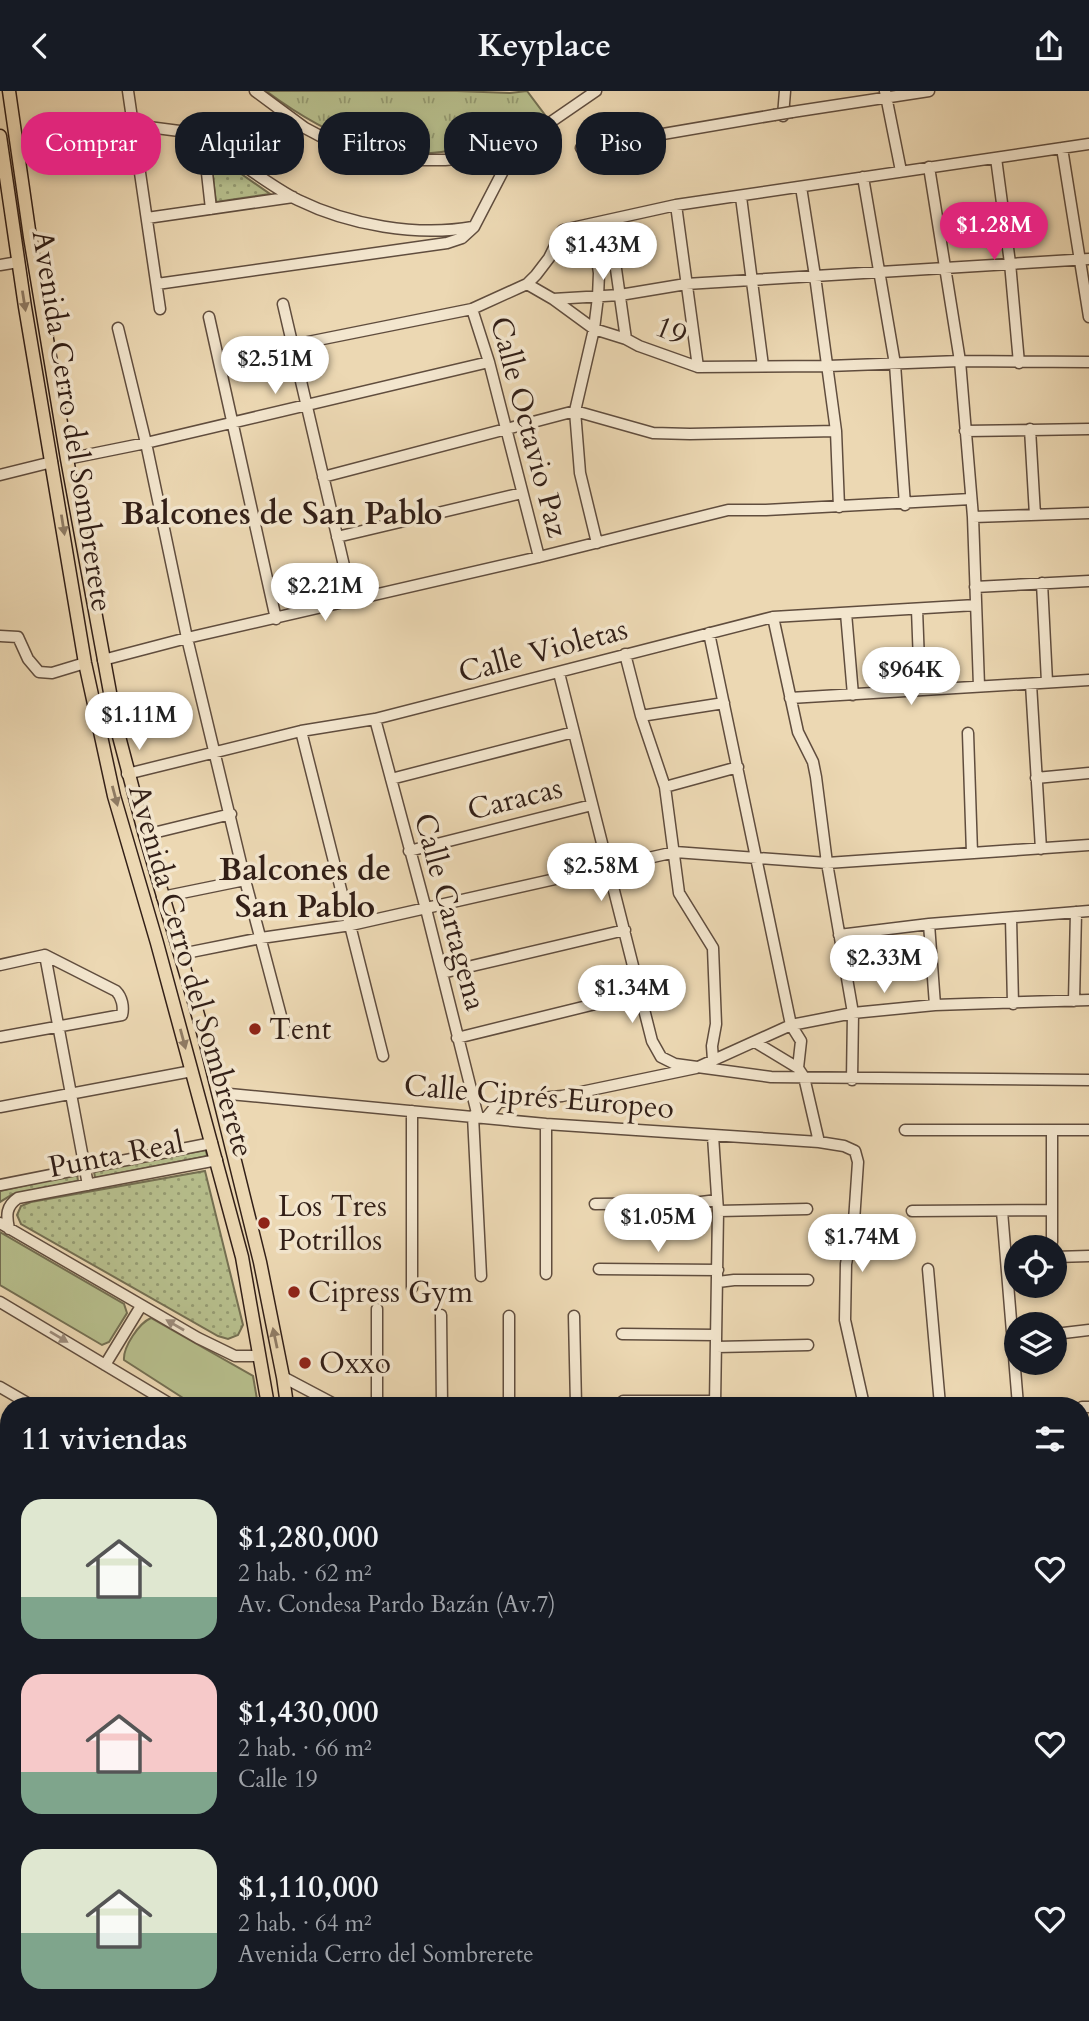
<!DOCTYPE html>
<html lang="es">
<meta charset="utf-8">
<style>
body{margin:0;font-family:Cardo,serif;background:#20242c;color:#f1f3f6;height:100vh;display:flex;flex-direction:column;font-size:26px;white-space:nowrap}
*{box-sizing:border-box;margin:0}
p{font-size:23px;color:#9ea1a6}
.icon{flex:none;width:38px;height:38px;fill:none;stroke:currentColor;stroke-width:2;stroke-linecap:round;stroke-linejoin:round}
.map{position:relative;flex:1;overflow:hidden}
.side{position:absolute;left:0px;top:1306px;width:1090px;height:625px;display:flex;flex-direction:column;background:#171b24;border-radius:28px 28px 0 0;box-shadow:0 4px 10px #0003}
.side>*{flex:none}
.guide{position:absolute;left:21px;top:21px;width:700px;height:63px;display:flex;gap:14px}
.controls{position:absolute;left:1004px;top:1144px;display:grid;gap:14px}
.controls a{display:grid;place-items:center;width:63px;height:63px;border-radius:50%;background:#171b24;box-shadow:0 4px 10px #0003;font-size:35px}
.price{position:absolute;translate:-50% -60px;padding:0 16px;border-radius:24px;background:#fff;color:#222;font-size:23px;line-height:46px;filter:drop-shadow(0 2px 4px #0008)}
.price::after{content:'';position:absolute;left:50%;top:42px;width:21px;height:16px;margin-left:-10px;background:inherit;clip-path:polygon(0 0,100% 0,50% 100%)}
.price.selected{background:#db2777;color:#fff}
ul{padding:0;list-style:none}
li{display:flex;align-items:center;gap:21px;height:175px;padding:0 21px}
li span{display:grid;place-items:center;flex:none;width:196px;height:140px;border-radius:21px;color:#555}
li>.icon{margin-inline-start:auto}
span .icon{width:84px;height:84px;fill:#fffc;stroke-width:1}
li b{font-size:30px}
h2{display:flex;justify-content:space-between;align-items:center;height:84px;padding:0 21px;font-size:30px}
.tag{padding:0 24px;border-radius:28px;background:#171b24;box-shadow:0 4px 10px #0003;font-size:24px;line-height:63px}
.tag.selected{background:#db2777;color:#fff}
header{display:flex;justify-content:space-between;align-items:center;height:91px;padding:0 21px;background:#171b24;font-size:32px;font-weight:600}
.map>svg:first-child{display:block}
.grass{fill:#b7bf8d;stroke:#746f52;stroke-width:2}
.park{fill:url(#park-tufts);stroke:#746f52;stroke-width:2}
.garden{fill:url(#garden-dots);stroke:#746f52;stroke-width:2}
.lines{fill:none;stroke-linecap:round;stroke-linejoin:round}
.minor-casing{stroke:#604d3e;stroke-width:13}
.major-casing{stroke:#321f17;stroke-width:15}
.minor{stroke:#f3e6ce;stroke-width:10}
.major{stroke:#ecd8b3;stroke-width:12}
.minor-bridge-casing{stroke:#604d3e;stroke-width:13;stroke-linecap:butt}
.minor-bridge{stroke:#f3e6ce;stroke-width:10}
.oneway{fill:#8f7c65}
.oneway2{fill:#9c8c7c}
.poi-dot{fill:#8f2418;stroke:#f3e6ce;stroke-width:2.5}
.labels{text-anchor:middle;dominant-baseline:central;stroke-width:7;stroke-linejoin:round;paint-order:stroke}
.street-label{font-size:30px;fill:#321f17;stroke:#f3e6ce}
.poi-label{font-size:30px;fill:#321f17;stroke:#f3e6ce;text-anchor:start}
.neighbourhood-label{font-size:32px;font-weight:bold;fill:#321f17;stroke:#f3e6ce}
</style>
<header><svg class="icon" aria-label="back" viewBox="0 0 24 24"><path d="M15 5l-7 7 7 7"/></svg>Keyplace<svg class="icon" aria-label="share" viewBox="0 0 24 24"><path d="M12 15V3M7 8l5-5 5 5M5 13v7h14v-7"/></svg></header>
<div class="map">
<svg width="1089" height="1930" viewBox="0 0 1089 1930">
<defs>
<pattern id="park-tufts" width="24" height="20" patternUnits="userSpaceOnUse" patternTransform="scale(1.75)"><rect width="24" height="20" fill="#b7bf8d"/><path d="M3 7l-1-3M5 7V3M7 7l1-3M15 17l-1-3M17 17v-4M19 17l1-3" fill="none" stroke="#959b72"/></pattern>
<pattern id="garden-dots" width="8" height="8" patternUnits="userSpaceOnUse" patternTransform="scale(1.75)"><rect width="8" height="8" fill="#b7bf8d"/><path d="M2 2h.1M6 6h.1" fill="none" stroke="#959b72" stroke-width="1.8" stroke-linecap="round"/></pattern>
</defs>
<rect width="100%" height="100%" fill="#ecd8b3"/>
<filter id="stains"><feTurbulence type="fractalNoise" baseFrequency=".00286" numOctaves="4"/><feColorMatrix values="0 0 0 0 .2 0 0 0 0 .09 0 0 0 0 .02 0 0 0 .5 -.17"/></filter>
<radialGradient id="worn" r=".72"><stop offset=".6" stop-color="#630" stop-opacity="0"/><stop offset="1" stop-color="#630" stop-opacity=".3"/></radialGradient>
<!-- grass -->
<path class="grass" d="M0 1141 124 1213 127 1222 109 1251 102 1254 0 1194Z
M151 1227 253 1285 258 1314H194L124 1269C123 1256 139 1232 151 1227Z"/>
<!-- park -->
<path class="park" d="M266 0H457L510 2 527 0 545 24C497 50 446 68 390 62 382 62 373 57 365 54 328 42 297 23 266 0Z
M1082 1762 1089 1770V1841L1082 1837Z"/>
<!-- garden -->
<path class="garden" d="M210 61 270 103 216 111Z
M206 1059 207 1065 95 1087 94 1080Z
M205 1080 243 1234 238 1244 228 1248 218 1245 21 1133 17 1124 21 1115 31 1111Z
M77 1083 78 1090 13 1103 0 1111V1100Z"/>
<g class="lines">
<!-- minor casing -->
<g class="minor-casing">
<path id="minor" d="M128 0 160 218
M255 0 305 37 339 55 388 69H445L491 65 516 55 596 0
M885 0 901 80
M792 21 929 0
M783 25 785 0
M133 34 195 42 203 46C232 65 268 94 298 109 349 134 417 146 473 136
M203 46 211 118
M581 57 774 24
M1062 57 1089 226
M996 67 1010 172 1019 272
M929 76 960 270 973 426 979 595
M863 86 895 273 905 414
M801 96 815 185 836 340 839 416
M741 106 763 275
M676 114 698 276
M147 127 293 106
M609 129 626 248
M592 133 599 182 598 206 594 238 575 320 580 382 597 452
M0 174 18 171
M157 193 447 152 462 147 474 136 516 55
M527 193 553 208 594 238 626 248 639 255 698 276 828 275 960 270 1089 271
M553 208 620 204 686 193 1089 168
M283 213 352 509
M472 218 489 271 539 466
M209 226 276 528
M118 237 146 352 187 547 245 789 285 940
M293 254 472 218 527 193 536 184 549 167 563 139 676 114 1089 53
M1030 338 1035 424
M965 340 1089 338
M67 368 146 352 489 271
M0 384 52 371
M323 386 575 320 653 342 690 343 836 340
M973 426 1089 422
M337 446 522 402
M1042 492 1047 591
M975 496 1089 490
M917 518 920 599
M846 522 853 604
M773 526 798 641 813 671 816 686 827 772 853 922 852 989
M709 542 791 934 801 950 798 977 804 986 819 1051
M0 545 18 546 28 568 39 581 52 582 85 572
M625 563 641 625 665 696 679 802 713 857 716 933 712 955 713 969
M103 569 187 547 539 466 728 419H766L971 408
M559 582 652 950 661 966 675 973 771 986 1089 989
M1031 593 1041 758
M790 607 1089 589
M641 625 724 612
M375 628 427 822 478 1026
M301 640 383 965
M968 642 972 762
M127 683 301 640 375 628 773 526 976 514
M1036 687 1089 682
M391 688 574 641
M665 696 738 676
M145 744 231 723
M409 760 592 714
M162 806 245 789
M1011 827 1013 913
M929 833 935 914
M839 844 929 833 1089 820
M181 863 261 847 351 834 675 761 827 772 1089 754
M45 864 88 1094
M0 874 45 864
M442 882 625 839
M1074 910 1076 821
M0 946 122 924C124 916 122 906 116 900L45 864
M457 947 640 902
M755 951 798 977
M219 1002 546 1033 819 1051 844 1055 855 1060 858 1071 854 1130 846 1173 845 1229 864 1314
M0 1016 192 980
M412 1020V1197
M473 1025 481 1185
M486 1027 499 1011 562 1005 696 977 791 934 853 922 935 914 1089 909
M546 1033V1183
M905 1039H1089
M713 1045 718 1120 715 1314
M0 1094 212 1052
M595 1113 693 1112 717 1109
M718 1120 807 1118
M912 1120 1051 1119
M1002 1120 1018 1314
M0 1132 198 1247 235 1265H259
M9 1138C6 1124 6 1115 18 1107L217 1069
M1052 1151V1039
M1055 1166 1089 1165
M599 1178 718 1179
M928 1178 940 1314
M718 1191 734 1189H808
M0 1211 172 1314
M441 1224 442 1314
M509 1225V1314
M574 1225 576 1314
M622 1243 716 1244
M1055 1243 1089 1239
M716 1256 808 1254
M105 1274 141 1215
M283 1286 336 1314
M0 1296 31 1314
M623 1310H715
M377 1314V1218
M1082 1316H1089
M0 1377 9 1381
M1082 1394 1089 1393
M0 1451H9
M1082 1508H1089
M0 1518H9
M0 1575H9
M1082 1587 1089 1586
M1082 1610 1089 1614
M0 1633 9 1632
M1082 1692 1089 1696
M0 1693H9
M0 1753H9
M1082 1756 1089 1761
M0 1816 9 1815
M1082 1844 1089 1849
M2 1854 7 1895
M1082 1900 1089 1899
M73 1922 74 1930
M181 1922 182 1930
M260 1922 261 1930
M485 1922 486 1930
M609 1922 620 1930
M674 1922 675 1930
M775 1922V1930
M1029 1924 1030 1930
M828 1930 906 1922"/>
</g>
<!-- major casing -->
<g class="major-casing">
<path id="major" d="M9 0 30 146 67 368 116 634 145 744 203 941 260 1171 283 1286 287 1314
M0 45 25 216 85 572 99 636 114 705 157 852 242 1166 268 1314
M366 1922 367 1930
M382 1922 383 1930"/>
</g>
<!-- minor -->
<use href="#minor" class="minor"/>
<!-- major -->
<use href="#major" class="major"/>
<!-- minor-bridge casing -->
<g class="minor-bridge-casing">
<path id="minor-bridge" d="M774 24 792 21"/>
</g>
<!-- minor-bridge -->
<use href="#minor-bridge" class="minor-bridge"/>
</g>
<!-- one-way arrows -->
<defs><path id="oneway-solid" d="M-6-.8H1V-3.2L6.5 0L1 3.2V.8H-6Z" transform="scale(1.75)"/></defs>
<g class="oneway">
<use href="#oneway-solid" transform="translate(24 210) rotate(81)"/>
<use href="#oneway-solid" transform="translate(63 434) rotate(81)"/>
<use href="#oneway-solid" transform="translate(115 705) rotate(75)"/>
<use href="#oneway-solid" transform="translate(183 948) rotate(75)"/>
<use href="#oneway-solid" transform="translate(275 1247) rotate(-102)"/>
</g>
<g class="oneway2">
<use href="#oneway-solid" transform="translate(175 1234) rotate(-150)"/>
<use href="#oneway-solid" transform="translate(59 1246) rotate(31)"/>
</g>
<!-- markers -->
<g class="poi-dot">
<circle cx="255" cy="938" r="7"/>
<circle cx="264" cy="1132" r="7"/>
<circle cx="294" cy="1201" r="7"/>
<circle cx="305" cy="1272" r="7"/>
</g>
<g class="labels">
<!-- street labels -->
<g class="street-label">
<text transform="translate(671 240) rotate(22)">19</text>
<text transform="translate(72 330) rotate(81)">Avenida Cerro del Sombrerete</text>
<text transform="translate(529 336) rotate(75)">Calle Octavio Paz</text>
<text transform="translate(543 560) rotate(-15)">Calle Violetas</text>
<text transform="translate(515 708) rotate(-14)">Caracas</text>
<text transform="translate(450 821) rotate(75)">Calle Cartagena</text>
<text transform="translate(191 880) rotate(74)">Avenida Cerro del Sombrerete</text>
<text transform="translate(539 1006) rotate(5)">Calle Ciprés Europeo</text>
<text transform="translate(116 1064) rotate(-11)">Punta Real</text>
</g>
<!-- poi labels -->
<g class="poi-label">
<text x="269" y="938">Tent</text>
<text x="278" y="1115">Los Tres<tspan x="278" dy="34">Potrillos</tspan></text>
<text x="308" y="1201">Cipress Gym</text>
<text x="319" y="1272">Oxxo</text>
</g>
<!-- neighbourhood labels -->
<g class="neighbourhood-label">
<text x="282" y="423">Balcones de San Pablo</text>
<text x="305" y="779">Balcones de<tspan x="305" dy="37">San Pablo</tspan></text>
</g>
</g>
<rect width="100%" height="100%" filter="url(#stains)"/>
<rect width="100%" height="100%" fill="url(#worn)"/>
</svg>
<div class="controls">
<a><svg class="icon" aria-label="locate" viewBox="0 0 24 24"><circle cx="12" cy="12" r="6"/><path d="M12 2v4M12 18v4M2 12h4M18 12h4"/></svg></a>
<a><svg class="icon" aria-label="layers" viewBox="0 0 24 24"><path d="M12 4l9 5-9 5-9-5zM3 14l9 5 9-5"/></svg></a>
</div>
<b class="price selected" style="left:994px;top:171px">$1.28M</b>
<b class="price" style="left:603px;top:191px">$1.43M</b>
<b class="price" style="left:275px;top:305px">$2.51M</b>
<b class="price" style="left:325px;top:532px">$2.21M</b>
<b class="price" style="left:911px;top:616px">$964K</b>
<b class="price" style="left:139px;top:661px">$1.11M</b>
<b class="price" style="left:601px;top:812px">$2.58M</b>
<b class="price" style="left:884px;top:904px">$2.33M</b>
<b class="price" style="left:632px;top:934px">$1.34M</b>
<b class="price" style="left:658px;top:1163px">$1.05M</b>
<b class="price" style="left:862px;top:1183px">$1.74M</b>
<div class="guide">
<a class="tag selected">Comprar</a>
<a class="tag">Alquilar</a>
<a class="tag">Filtros</a>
<a class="tag">Nuevo</a>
<a class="tag">Piso</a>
</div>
<section class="side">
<h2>11 viviendas<svg class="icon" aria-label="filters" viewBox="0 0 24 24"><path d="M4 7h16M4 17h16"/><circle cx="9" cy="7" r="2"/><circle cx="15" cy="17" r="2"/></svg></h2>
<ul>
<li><span style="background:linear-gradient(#dfe7d0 70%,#7fa58c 0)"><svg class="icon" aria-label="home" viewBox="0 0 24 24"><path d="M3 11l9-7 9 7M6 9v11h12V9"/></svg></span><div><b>$1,280,000</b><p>2 hab. · 62 m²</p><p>Av. Condesa Pardo Bazán (Av.7)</p></div><svg class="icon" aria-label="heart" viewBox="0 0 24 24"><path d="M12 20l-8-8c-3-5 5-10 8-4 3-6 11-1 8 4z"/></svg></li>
<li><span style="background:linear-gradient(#f6c9c9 70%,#7fa58c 0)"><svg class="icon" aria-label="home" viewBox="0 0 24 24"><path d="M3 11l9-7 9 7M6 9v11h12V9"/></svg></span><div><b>$1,430,000</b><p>2 hab. · 66 m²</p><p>Calle 19</p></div><svg class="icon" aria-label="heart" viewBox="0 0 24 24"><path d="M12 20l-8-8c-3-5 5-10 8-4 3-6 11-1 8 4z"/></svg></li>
<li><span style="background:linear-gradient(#dfe7d0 60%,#7fa58c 0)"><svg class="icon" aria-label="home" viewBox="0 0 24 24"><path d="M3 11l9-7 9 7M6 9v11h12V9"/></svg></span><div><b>$1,110,000</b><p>2 hab. · 64 m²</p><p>Avenida Cerro del Sombrerete</p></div><svg class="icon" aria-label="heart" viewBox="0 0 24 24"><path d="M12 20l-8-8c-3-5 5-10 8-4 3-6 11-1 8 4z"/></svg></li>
</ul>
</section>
</div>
